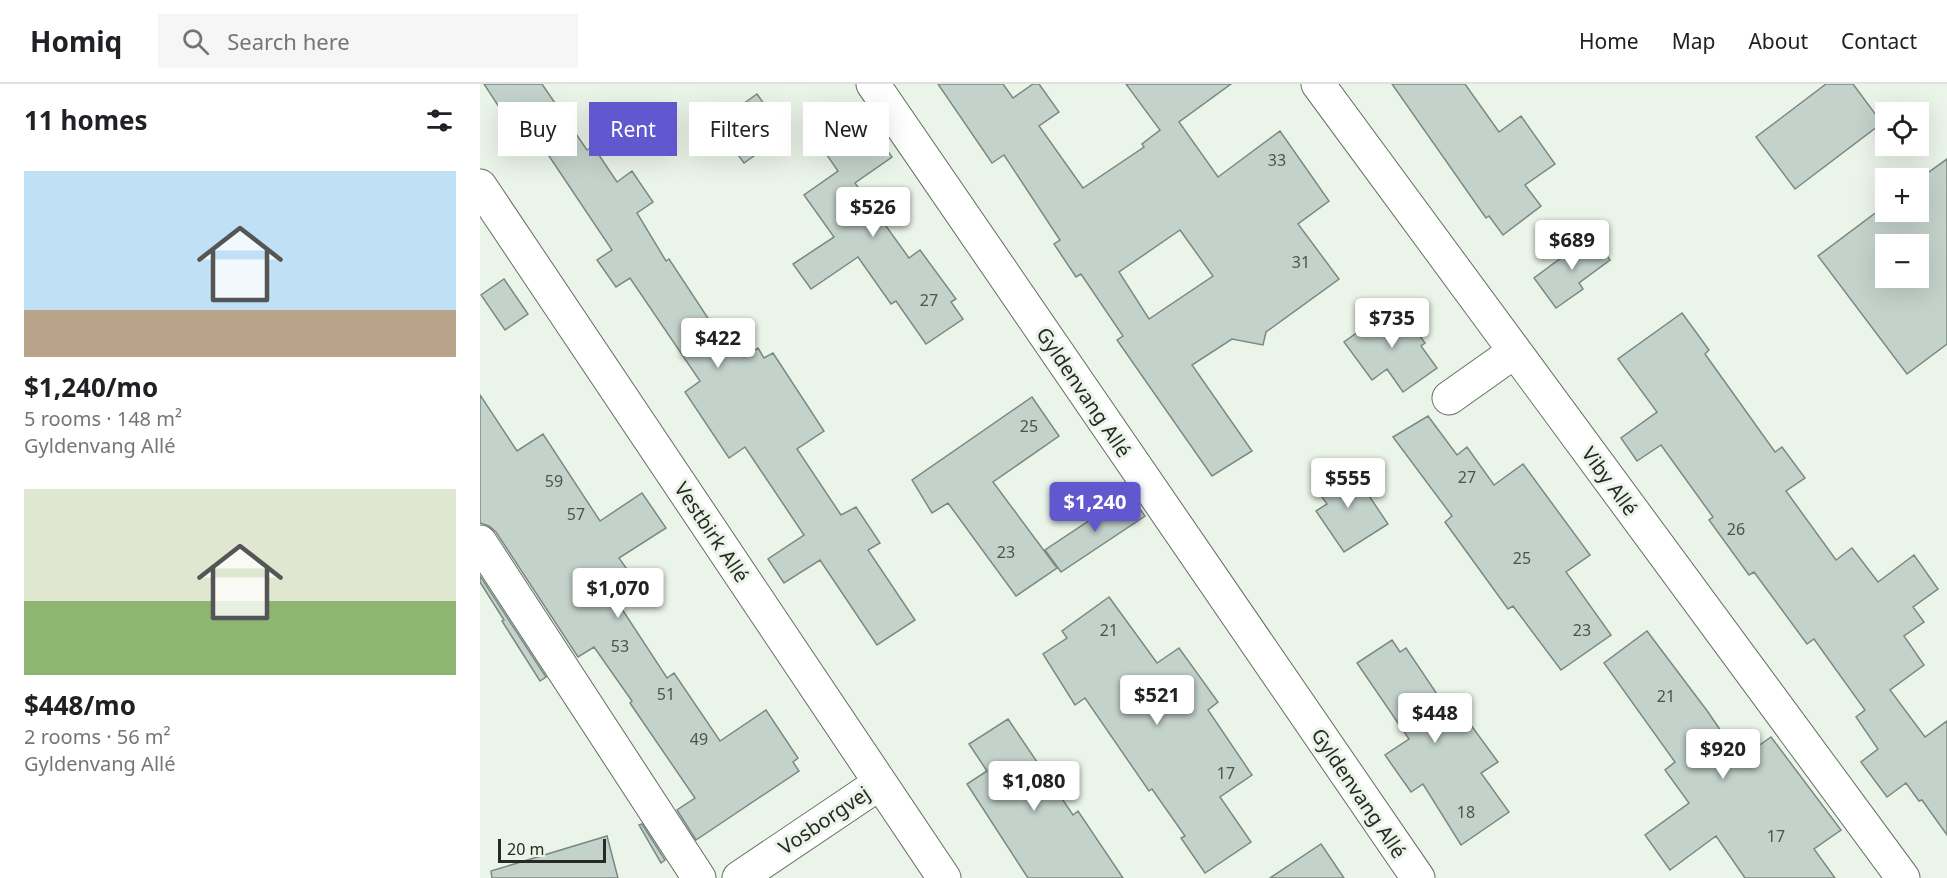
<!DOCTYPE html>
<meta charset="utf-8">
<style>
body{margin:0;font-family:"Noto Sans",sans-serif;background:#f6f6f6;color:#202124;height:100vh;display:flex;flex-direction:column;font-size:22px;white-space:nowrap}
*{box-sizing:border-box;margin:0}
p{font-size:20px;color:#757577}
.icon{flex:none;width:33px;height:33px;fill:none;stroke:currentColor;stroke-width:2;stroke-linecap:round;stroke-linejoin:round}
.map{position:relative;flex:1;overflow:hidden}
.details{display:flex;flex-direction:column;background:#fff;width:480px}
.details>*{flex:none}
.banner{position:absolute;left:18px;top:18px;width:570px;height:54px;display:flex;gap:12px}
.buttons{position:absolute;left:1395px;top:18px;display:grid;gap:12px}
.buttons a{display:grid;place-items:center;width:54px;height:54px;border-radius:0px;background:#fff;box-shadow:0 6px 24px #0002;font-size:30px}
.scale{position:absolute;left:18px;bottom:15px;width:108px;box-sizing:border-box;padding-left:6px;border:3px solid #262924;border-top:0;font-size:16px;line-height:21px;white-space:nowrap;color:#262924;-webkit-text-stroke:4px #ebf4e8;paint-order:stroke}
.price{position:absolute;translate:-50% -51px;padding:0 14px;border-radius:6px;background:#fff;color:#222;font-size:20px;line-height:39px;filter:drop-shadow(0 2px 3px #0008)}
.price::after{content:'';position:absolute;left:50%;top:36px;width:18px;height:14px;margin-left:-9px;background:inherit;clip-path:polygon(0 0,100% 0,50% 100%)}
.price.active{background:#6158d0;color:#fff}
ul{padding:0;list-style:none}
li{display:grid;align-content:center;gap:12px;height:318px;padding:0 24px}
li span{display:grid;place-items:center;height:186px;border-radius:0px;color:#555}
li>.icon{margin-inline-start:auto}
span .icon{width:108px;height:108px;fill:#fffc;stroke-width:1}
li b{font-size:26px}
h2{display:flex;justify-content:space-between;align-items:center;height:72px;padding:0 24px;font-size:26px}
.pill{padding:0 21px;border-radius:0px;background:#fff;box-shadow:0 6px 24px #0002;font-size:21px;line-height:54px}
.pill.active{background:#6158d0;color:#fff}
header{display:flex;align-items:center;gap:36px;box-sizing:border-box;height:84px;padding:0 30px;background:#fff;border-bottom:2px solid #e0e0e0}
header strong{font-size:28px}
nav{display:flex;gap:33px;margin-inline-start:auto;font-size:21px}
.search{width:420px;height:54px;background:#f6f6f6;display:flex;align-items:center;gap:15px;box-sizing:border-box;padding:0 21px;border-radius:0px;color:#757577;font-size:22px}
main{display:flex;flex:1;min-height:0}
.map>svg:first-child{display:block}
.building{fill:#c3d2cb;stroke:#7b8983;stroke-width:1.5;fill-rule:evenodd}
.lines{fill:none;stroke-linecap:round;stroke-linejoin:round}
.minor-casing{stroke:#666e63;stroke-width:35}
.minor{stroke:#fff;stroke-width:33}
.labels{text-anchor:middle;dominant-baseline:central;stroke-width:6;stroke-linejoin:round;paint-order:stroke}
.number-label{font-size:16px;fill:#4d534e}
.street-label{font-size:20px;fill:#262924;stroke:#ebf4e8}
</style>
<header>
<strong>Homiq</strong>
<div class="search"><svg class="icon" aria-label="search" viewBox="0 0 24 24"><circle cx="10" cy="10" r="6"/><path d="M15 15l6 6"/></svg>Search here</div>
<nav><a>Home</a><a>Map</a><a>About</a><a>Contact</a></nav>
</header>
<main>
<section class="details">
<h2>11 homes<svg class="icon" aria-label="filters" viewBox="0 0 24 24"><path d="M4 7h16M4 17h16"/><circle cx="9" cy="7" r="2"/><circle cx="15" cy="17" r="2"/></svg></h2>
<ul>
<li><span style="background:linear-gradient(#bfe0f5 75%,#b9a48a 0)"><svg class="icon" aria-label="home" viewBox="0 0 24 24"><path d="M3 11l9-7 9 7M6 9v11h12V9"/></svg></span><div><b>$1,240/mo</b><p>5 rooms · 148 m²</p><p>Gyldenvang Allé</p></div></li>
<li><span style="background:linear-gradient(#dfe7d0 60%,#8fb573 0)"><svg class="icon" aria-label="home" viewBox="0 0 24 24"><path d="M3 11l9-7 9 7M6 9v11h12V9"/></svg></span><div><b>$448/mo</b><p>2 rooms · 56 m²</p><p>Gyldenvang Allé</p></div></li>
</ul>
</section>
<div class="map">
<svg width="1467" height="794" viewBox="0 0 1467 794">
<rect width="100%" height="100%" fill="#ebf4e8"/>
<!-- building -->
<path class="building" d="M4 0H62L107 66 113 62 137 98 152 87 173 118 157 129 186 177 189 175 243 257 251 252 264 273 278 264 284 274 293 269 344 347 317 365 361 431 376 423 400 459 388 466 435 536 397 561 340 476 304 499 288 475 324 451 265 363 249 374 205 308 220 297 150 194 136 203 117 176 132 166 69 72 59 60 48 67Z
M458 0H523L533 14 553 0H559L579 28 559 42 603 104 664 63 662 60 680 46 646 0H751L699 38 738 93 800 47 849 117 818 140 859 195 786 248 783 261 752 255 712 281 772 367 732 392 637 256 643 252 601 190 596 193 574 160 580 156 524 71 512 79ZM700 146 733 192 669 235 639 188Z
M912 0H985L1019 48 1041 32 1075 80 1045 101 1061 122 1023 151 1009 132 1006 134Z
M1346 0H1373L1402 39 1315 105 1276 53Z
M277 10 305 50 264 79 235 40Z
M384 34 412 73 375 99 429 174 440 166 476 215 471 218 483 235 446 260 416 217 411 220 378 173 331 205 313 180 354 153 324 111 358 87 342 64Z
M1467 75V260L1427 290 1338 172 1406 121V128H1438V96ZM1406 160H1438V194H1406Z
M1112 151 1130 176 1099 199 1103 205 1076 224 1054 194Z
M24 195 48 230 25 246 1 211Z
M917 220 945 259 941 262 957 284 923 308 907 285 892 296 864 258Z
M1202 229 1229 266 1225 270 1295 368 1302 363 1325 394 1306 407 1356 476 1372 464 1398 498 1434 471 1458 505 1433 523 1444 538 1424 552 1444 581 1410 606 1445 653 1467 637V751L1442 716 1439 717 1426 699 1407 713 1381 678 1398 665 1376 633 1385 626 1334 555 1327 560 1274 488 1269 491 1229 436 1233 433 1181 361 1157 377 1141 354 1177 328 1138 275Z
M0 311 37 367 63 350 120 437 162 409 186 444 139 474 158 501 136 516 187 594 194 589 240 657 286 626 318 674 313 678 319 687 216 756 197 726 215 714 150 619 152 617 114 563 98 573 16 448 9 442 0 439Z
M552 313 579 352 513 398 577 484 536 512 468 419 452 429 432 396Z
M948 332 977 371 987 363 1014 401 1043 380 1110 471 1086 488 1131 551 1081 586 1033 522 1028 525 965 438 972 432 913 353Z
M867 379 908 440 864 468 836 427 847 420 834 402Z
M649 410 665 432 581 488 565 466Z
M0 492 66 593 60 597 22 537 24 536 0 498Z
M629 513 677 579 699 564 738 618 728 626 772 691 740 713 771 758 725 789 701 754 705 752 672 705 669 707 605 614 595 621 563 570 587 554 582 547Z
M1167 547 1228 628 1260 675 1291 653 1361 746 1334 765 1355 794H1265L1236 752 1190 786 1165 751 1209 719 1185 686 1195 678 1124 579Z
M912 556 920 568 926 564 969 628 977 622 1018 678 1001 689 1029 728 981 761 943 700 931 708 905 671 929 655 877 579Z
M528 635 593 731 598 727 643 794H548L487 700 507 687 489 660Z
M162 740 185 776 181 779 159 741Z
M127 752 138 794H12L11 787Z
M841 760 864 794H790Z"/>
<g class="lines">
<!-- minor casing -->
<g class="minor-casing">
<path id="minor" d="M393 0 938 794
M838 0 1423 794
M0 102 464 794
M969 314 1034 268
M0 458 219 794
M259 794 400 699"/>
</g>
<!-- minor -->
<use href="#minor" class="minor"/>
</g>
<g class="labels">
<!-- number labels -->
<g class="number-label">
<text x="797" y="76">33</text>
<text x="821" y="178">31</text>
<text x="449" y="216">27</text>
<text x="549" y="342">25</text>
<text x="987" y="393">27</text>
<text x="74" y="397">59</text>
<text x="96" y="430">57</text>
<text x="1256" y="445">26</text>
<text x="526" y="468">23</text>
<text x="1042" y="474">25</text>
<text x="629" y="546">21</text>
<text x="1102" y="546">23</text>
<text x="140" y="562">53</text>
<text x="186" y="610">51</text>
<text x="1186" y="612">21</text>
<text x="219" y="655">49</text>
<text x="746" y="689">17</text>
<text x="986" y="728">18</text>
<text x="1296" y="752">17</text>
</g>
<!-- street labels -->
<g class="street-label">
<text transform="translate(604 308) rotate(56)">Gyldenvang Allé</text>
<text transform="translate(1130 397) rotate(54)">Viby Allé</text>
<text transform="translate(232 448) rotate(56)">Vestbirk Allé</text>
<text transform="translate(879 709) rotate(56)">Gyldenvang Allé</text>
<text transform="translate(344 736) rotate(-34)">Vosborgvej</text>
</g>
</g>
</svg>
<div class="buttons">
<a><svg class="icon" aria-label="locate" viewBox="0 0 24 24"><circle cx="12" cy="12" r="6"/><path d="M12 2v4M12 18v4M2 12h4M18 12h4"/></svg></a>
<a>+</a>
<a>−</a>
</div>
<div class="scale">20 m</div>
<b class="price" style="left:393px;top:154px">$526</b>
<b class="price" style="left:1092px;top:187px">$689</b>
<b class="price" style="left:912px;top:265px">$735</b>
<b class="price" style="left:238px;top:285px">$422</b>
<b class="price" style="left:868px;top:425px">$555</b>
<b class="price active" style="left:615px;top:449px">$1,240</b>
<b class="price" style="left:138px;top:535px">$1,070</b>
<b class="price" style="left:677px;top:642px">$521</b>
<b class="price" style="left:955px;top:660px">$448</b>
<b class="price" style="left:1243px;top:696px">$920</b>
<b class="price" style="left:554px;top:728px">$1,080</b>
<div class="banner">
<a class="pill">Buy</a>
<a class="pill active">Rent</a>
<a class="pill">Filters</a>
<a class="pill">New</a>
</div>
</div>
</main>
